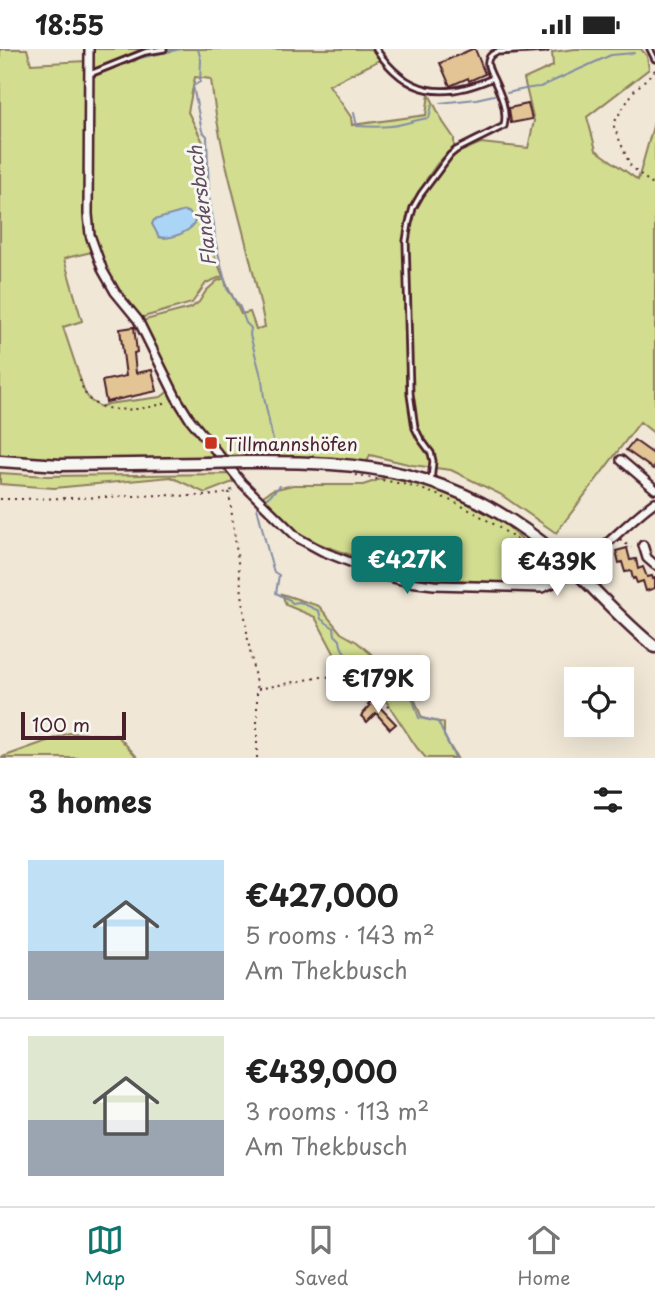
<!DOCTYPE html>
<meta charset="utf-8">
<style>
body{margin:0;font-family:"Playpen Sans",sans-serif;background:#f6f6f6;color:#222;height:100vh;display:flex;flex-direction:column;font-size:26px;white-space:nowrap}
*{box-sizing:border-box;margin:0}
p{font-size:23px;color:#767676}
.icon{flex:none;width:38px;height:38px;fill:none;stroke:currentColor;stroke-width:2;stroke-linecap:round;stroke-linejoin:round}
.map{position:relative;height:709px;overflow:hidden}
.panel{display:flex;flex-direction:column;background:#fff;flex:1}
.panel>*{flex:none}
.tools{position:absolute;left:564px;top:618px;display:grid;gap:14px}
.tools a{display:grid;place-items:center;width:70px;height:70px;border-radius:0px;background:#fff;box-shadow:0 7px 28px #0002;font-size:35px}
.scale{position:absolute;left:21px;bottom:18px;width:105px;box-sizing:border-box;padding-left:7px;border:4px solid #4a1f2b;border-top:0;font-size:19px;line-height:24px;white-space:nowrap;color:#4a1f2b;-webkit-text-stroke:5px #f6f6f2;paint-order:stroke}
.price{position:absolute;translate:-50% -60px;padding:0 16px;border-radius:7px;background:#fff;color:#222;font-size:23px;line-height:46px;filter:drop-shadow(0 2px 4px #0008)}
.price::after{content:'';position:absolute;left:50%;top:42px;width:21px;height:16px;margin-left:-10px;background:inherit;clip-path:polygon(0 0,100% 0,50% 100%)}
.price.on{background:#0f766e;color:#fff}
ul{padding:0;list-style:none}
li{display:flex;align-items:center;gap:21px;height:175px;padding:0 28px}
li+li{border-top:2px solid #e0e0e0}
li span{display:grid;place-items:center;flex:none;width:196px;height:140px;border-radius:0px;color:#555}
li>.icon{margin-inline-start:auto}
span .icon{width:84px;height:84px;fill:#fffc;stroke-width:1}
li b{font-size:30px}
h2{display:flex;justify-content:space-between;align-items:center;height:84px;padding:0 28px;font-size:30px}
.status{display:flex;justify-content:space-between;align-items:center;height:49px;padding:0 35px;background:#fff;direction:ltr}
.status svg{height:19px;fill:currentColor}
.dock{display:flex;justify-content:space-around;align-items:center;height:98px;border-top:2px solid #e0e0e0;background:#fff;font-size:19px;color:#767676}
.dock a{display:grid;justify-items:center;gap:4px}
.dock .on{color:#0f766e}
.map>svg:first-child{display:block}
.green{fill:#d2dd90;stroke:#8e7e5e;stroke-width:2}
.water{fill:#abd5f6;stroke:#848ca5;stroke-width:2}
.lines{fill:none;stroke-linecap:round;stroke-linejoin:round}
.stream{stroke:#848ca5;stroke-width:2}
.building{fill:#e2c495;stroke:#4a1f2b;stroke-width:2}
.lane-casing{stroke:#4a1f2b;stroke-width:9}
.street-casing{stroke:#4a1f2b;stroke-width:12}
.secondary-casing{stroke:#4a1f2b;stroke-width:15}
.path{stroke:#4a1f2b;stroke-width:2;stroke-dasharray:2 5;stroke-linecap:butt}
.lane{stroke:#f6f6f2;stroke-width:3.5}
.street{stroke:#f6f6f2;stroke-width:7}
.secondary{stroke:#f6f6f2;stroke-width:10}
.secondary-bridge-casing{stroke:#4a1f2b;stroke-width:15;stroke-linecap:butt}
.secondary-bridge{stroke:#f6f6f2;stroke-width:10}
.poi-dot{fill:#c8321e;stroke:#f6f6f2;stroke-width:2.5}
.labels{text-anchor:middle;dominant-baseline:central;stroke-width:6;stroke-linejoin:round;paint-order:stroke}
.poi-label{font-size:18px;fill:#4a1f2b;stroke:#f6f6f2;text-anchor:start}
.water-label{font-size:19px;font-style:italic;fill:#624c5e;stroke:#f6f6f2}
</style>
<div class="status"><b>18:55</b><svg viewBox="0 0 49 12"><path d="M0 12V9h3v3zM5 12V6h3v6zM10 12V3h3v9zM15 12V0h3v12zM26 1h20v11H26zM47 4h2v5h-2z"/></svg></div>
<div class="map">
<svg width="655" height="709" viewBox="0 0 655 709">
<rect width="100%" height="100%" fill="#f0e7d6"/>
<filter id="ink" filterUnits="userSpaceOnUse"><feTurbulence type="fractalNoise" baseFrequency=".0143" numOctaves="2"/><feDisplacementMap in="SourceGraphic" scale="14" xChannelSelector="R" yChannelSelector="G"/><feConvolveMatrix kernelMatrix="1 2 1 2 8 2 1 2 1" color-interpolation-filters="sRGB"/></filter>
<g filter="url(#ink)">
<!-- green -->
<path class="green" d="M0 0H27L31 15 86 12 88 188 92 203 70 208 64 210 82 272 63 278 85 344 91 352 101 358 107 355 161 348 169 342 203 393 215 408 78 412 0 408Z
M92 0H143L133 13 143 7 172 0H374L380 11 329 36 351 68 352 76 426 66 429 45 443 73 454 89V98L437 115 426 131 430 135 454 105 481 94 528 99 534 72 524 30 553 17 552 3 575 0H641L647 7 649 20 587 68 596 101 638 131 655 70V385L640 373 556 484 500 445 451 421 412 416 370 406 367 413 291 408 224 409 179 347 143 274 145 271 191 259 199 253 206 242 217 232 224 229 241 265 250 263 256 280 265 278C250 195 220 114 211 30L195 28 188 63 205 97 208 166 213 203 223 227 206 234 192 254 140 269C112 234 96 211 91 165Z
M0 424 47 427 230 425 233 433 205 444 171 428 54 439 0 435Z
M390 427 446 443 503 473 553 518 551 525 533 536 412 528 306 490 260 449 272 441 293 436H363Z
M282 545 319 557 341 584 357 593 383 615 391 626 400 624 404 636 414 649 422 669 444 674V687L457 709H426L417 699 378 640 335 629V606L315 568 286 556Z
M69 684 117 686 138 709H0Z"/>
<!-- water -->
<path class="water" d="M185 162C213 173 173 193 159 188L152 175 154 171Z"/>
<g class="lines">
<!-- stream -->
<path class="stream" d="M198 0 201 11 200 33 193 37 202 82 207 87 209 148 214 176 215 191 227 240 240 258 246 274 251 279 250 286 262 331 264 348 273 392
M140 9 181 0
M507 44C518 42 529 38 540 38L611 6 634 4
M440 54 476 50 494 46
M354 64 357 77C371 78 388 79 402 75 412 73 418 70 429 69L432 56
M266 450 280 437
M257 459C263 480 267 502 274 523L279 526 276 544 290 551 292 554 300 553 319 562 321 570 334 579 335 586 340 591C341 604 349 607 359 614L364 612 383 618 392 625 396 630 398 637 412 648 419 669 438 673 455 709"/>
</g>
<!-- building -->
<path class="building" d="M472 0H475L485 25 469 32 468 29 450 37 440 14Z
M528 55 532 70 511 74 509 59Z
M134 278 137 303 134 304 136 324 152 321 157 342 106 353 102 332 126 327 120 280Z
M634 391 655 406V417L653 420 626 401Z
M627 499 630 511 636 510 638 520 643 518 647 528 652 527 653 530 655 529V539L646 542 643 532 637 534 635 529 633 530 631 522 625 523 622 513 619 514 616 502Z
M373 651 396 675 390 680 376 664 367 673 361 667 370 657 368 655Z"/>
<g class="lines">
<!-- lane casing -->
<g class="lane-casing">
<path id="lane" d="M376 0C407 47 444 51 493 29 488 19 483 9 496 3L546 0
M650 0 655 10
M90 25 145 3 164 0
M431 432 433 412 431 404 420 389 415 379 410 345 406 192 409 174 413 159 421 145 450 106 456 101 504 77C508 61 500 44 493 29"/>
</g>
<!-- street casing -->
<g class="street-casing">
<path id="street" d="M89 0 88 165 90 186 103 222 115 243 138 271 176 348 189 369 242 434 298 489 322 502 385 527 409 533 434 536 542 539C587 522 616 481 655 453
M621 411 655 440
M643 496 647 509 655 516"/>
</g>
<!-- secondary casing -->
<g class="secondary-casing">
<path id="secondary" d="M0 412 60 416 206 414
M244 413C369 412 454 420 554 503 589 532 618 569 655 598"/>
</g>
<!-- path -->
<path class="path" d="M655 21 634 42 616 70 614 78 630 116 655 138
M80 331C82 338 85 346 90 351 105 366 151 361 169 352
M355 426C381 431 410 435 435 445 478 462 515 488 551 516L553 514
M229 443 248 591 257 640V709
M0 450C54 450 108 448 161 446 182 446 218 451 235 439
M620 490 631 499
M570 505 581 509
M258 640 321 628 343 627 356 632 372 642 391 661"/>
<!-- lane -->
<use href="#lane" class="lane"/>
<!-- street -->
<use href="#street" class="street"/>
<!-- secondary -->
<use href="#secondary" class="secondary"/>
<!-- secondary-bridge casing -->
<g class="secondary-bridge-casing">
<path id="secondary-bridge" d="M206 414 244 413"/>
</g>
<!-- secondary-bridge -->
<use href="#secondary-bridge" class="secondary-bridge"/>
</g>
</g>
<!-- markers -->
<rect class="poi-dot" x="204" y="387" width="14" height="14" rx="3.5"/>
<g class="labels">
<!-- poi labels -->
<g class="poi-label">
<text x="225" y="394">Tillmannshöfen</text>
</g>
<!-- water labels -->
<g class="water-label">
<text transform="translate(201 157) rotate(-97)">Flandersbach</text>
</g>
</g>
</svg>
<div class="tools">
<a><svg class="icon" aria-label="locate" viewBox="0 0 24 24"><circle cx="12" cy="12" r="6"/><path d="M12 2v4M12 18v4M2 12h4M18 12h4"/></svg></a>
</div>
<div class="scale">100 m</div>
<b class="price on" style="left:407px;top:547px">€427K</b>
<b class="price" style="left:557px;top:549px">€439K</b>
<b class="price" style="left:378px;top:666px">€179K</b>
</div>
<section class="panel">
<h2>3 homes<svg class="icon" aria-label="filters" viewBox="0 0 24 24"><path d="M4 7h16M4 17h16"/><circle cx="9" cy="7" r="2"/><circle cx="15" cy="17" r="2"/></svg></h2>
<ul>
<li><span style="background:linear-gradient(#bfe0f5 65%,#9aa5b1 0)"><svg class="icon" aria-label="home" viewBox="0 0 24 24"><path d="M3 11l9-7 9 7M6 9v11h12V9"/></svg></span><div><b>€427,000</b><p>5 rooms · 143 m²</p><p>Am Thekbusch</p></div></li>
<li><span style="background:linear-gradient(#dfe7d0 60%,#9aa5b1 0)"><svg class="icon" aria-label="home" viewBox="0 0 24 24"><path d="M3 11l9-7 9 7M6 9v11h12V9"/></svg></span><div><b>€439,000</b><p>3 rooms · 113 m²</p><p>Am Thekbusch</p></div></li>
</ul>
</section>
<nav class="dock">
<a class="on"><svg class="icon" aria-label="map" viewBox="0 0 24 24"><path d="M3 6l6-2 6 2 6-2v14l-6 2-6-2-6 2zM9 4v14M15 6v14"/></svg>Map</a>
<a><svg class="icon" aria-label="saved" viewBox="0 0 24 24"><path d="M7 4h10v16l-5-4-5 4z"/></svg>Saved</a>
<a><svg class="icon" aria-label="home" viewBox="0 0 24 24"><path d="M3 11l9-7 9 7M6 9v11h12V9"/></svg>Home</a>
</nav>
